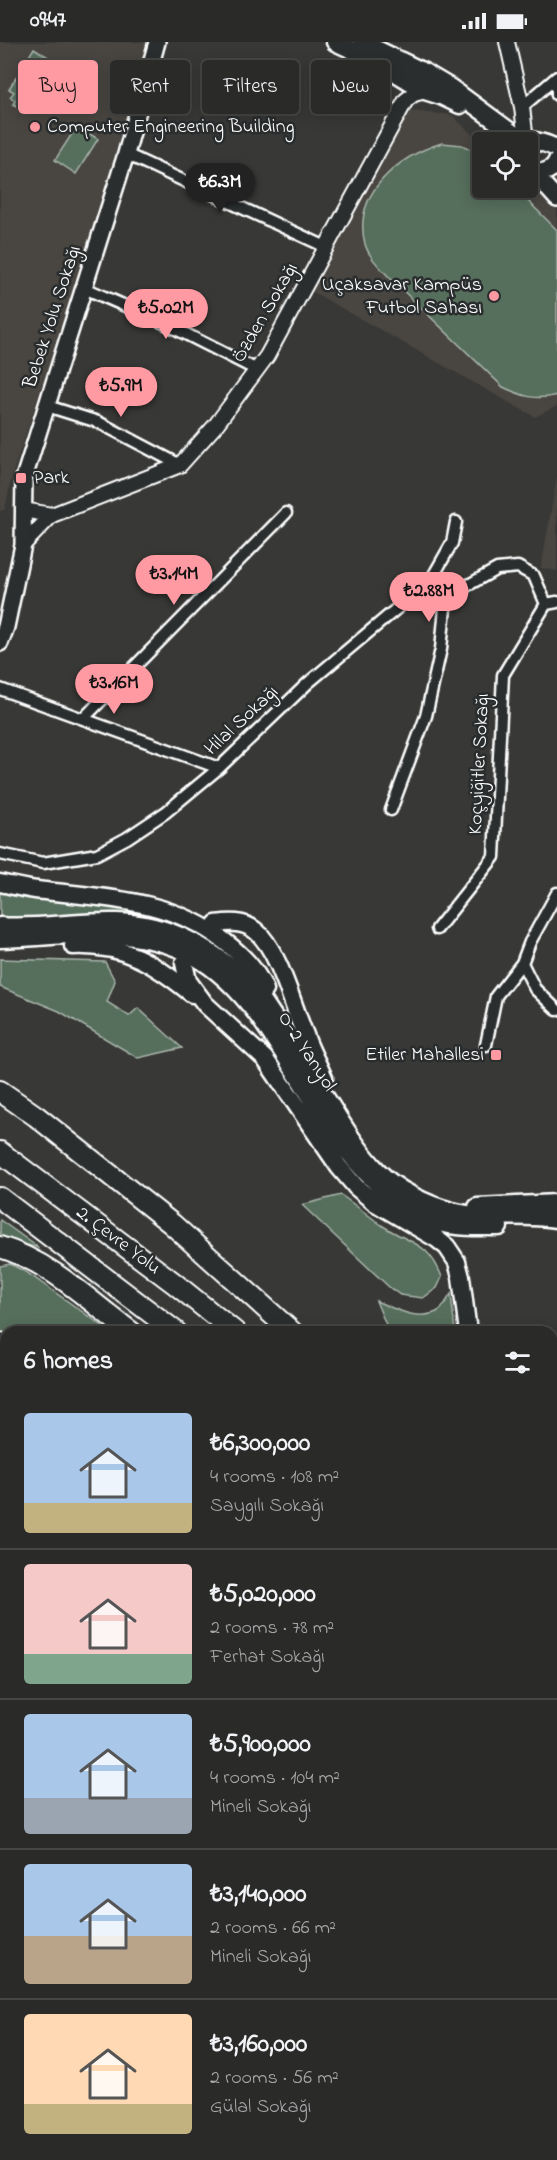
<!DOCTYPE html>
<meta charset="utf-8">
<style>
body{margin:0;font-family:"Indie Flower",sans-serif;background:#363634;color:#f1f3f6;height:100vh;display:flex;flex-direction:column;font-size:22px;white-space:nowrap}
*{box-sizing:border-box;margin:0}
p{font-size:20px;color:#a5a7a8}
.icon{flex:none;width:33px;height:33px;fill:none;stroke:currentColor;stroke-width:2;stroke-linecap:round;stroke-linejoin:round}
.map{position:relative;flex:1;overflow:hidden}
.side{position:absolute;left:0px;top:1284px;width:558px;height:834px;display:flex;flex-direction:column;background:#2a2a28;border-radius:18px 18px 0 0;box-shadow:0 3px 15px #0003,0 0 0 2px #464645}
.side>*{flex:none}
.banner{position:absolute;left:18px;top:18px;width:522px;height:54px;display:flex;gap:12px}
.controls{position:absolute;left:472px;top:90px;display:grid;gap:12px}
.controls a{display:grid;place-items:center;width:66px;height:66px;border-radius:6px;background:#2a2a28;box-shadow:0 3px 15px #0003,0 0 0 2px #464645;font-size:30px}
.price{position:absolute;translate:-50% -51px;padding:0 14px;border-radius:21px;background:#ff9aa2;color:#111;font-size:20px;line-height:39px;filter:drop-shadow(0 2px 3px #0008)}
.price::after{content:'';position:absolute;left:50%;top:36px;width:18px;height:14px;margin-left:-9px;background:inherit;clip-path:polygon(0 0,100% 0,50% 100%)}
.price.selected{background:#222;color:#fff}
ul{padding:0;list-style:none}
li{display:flex;align-items:center;gap:18px;height:150px;padding:0 24px}
li+li{border-top:2px solid #464645}
li span{display:grid;place-items:center;flex:none;width:168px;height:120px;border-radius:6px;color:#555}
li>.icon{margin-inline-start:auto}
span .icon{width:72px;height:72px;fill:#fffc;stroke-width:1}
li b{font-size:26px}
h2{display:flex;justify-content:space-between;align-items:center;height:72px;padding:0 24px;font-size:26px}
.tag{padding:0 21px;border-radius:6px;background:#2a2a28;box-shadow:0 3px 15px #0003,0 0 0 2px #464645;font-size:21px;line-height:54px}
.tag.selected{background:#ff9aa2;color:#111}
.status{display:flex;justify-content:space-between;align-items:center;height:42px;padding:0 30px;background:#2a2a28;direction:ltr}
.status svg{height:16px;fill:currentColor}
.map>svg:first-child{display:block}
.built{fill:#484540}
.green{fill:#566e5b;stroke:#aab6ad;stroke-width:1.5}
.lines{fill:none;stroke-linecap:round;stroke-linejoin:round}
.minor-casing{stroke:#fff;stroke-width:15}
.tertiary-casing{stroke:#fff;stroke-width:18}
.secondary-casing{stroke:#fff;stroke-width:20}
.primary-casing{stroke:#fff;stroke-width:21}
.motorway-casing{stroke:#fff;stroke-width:24}
.minor{stroke:#2a2d2e;stroke-width:10}
.tertiary{stroke:#2a2d2e;stroke-width:14}
.secondary{stroke:#2a2d2e;stroke-width:15}
.primary{stroke:#2a2d2e;stroke-width:16}
.motorway{stroke:#2a2d2e;stroke-width:20}
.poi-dot{fill:#ff9aa2;stroke:#2a2d2e;stroke-width:2}
.labels{text-anchor:middle;dominant-baseline:central;stroke-width:5;stroke-linejoin:round;paint-order:stroke}
.poi-label{font-size:20px;fill:#fff;stroke:#2a2d2e;text-anchor:start}
.street-label{font-size:20px;fill:#fff;stroke:#2a2d2e}
</style>
<div class="status"><b>09:47</b><svg viewBox="0 0 49 12"><path d="M0 12V9h3v3zM5 12V6h3v6zM10 12V3h3v9zM15 12V0h3v12zM26 1h20v11H26zM47 4h2v5h-2z"/></svg></div>
<div class="map">
<svg width="557" height="2118" viewBox="0 0 557 2118">
<rect width="100%" height="100%" fill="#383836"/>
<filter id="ink" filterUnits="userSpaceOnUse"><feTurbulence type="fractalNoise" baseFrequency=".0167" numOctaves="2"/><feDisplacementMap in="SourceGraphic" scale="12" xChannelSelector="R" yChannelSelector="G"/><feConvolveMatrix kernelMatrix="1 2 1 2 8 2 1 2 1" color-interpolation-filters="sRGB"/></filter>
<g filter="url(#ink)">
<!-- built -->
<path class="built" d="M0 0H148L82 225 13 430 5 467 0 469Z
M409 69 452 73 483 103V146H528V122L557 117V364L535 375 311 249Z
M557 434V529L541 526Z
M0 1707 6 1709V1806L0 1811Z"/>
<!-- green -->
<path class="green" d="M34 6 48 15 18 65 13 62 15 58 10 55 14 50 9 47Z
M77 84 98 97 76 132 55 118Z
M442 101 462 103 481 112 483 114V146H515L557 188V353C536 359 522 354 503 345L390 236C381 226 369 216 365 202 352 151 399 114 442 101Z
M0 845 106 861 168 877 193 892 31 876 0 875Z
M0 917 105 920 115 939 107 960 129 974 138 966 182 1006 138 1016 59 969 0 945Z
M341 1153C355 1163 369 1174 383 1184 412 1203 428 1199 442 1235L437 1246 423 1256 400 1253 389 1245 302 1163Z
M0 1178 39 1206 0 1196Z
M10 1222 26 1230 111 1290H6V1295L0 1290V1224Z
M451 1252 455 1290H389L376 1259C395 1267 420 1281 440 1268 444 1265 447 1257 451 1252Z
M557 1374V1476L552 1470V1379Z
M552 1636 557 1641V1749L552 1746Z"/>
<g class="lines">
<!-- minor casing -->
<g class="minor-casing">
<path id="minor" d="M557 35V53
M522 65 557 35
M126 112 326 205
M84 246 162 280 257 328
M47 364 98 380 180 423
M0 647 219 726
M83 677 286 471
M391 768 426 674 441 607 445 566 454 551 497 527 518 525 534 534 546 562
M0 812 43 821 97 812 127 796 166 770 219 726 308 641 431 538 452 501 456 480
M437 887 494 815 503 633 546 562 557 560
M522 921 535 947 557 968
M486 1003 496 954 522 921 530 900 557 851
M0 1347 6 1350
M0 1382 6 1390
M0 1489 6 1488
M0 1608 6 1601
M0 1701 6 1703
M552 1792 557 1793
M0 1817 6 1812
M0 1921 6 1913
M0 1936 6 1941
M552 2053 557 2049
M0 2096 6 2087
M189 2112 190 2118
M387 2112 391 2118
M442 2112 445 2118
M528 2112 533 2118
M76 2118 83 2112
M149 2118 154 2112
M234 2118 240 2112
M320 2118 328 2112
M545 2118 551 2112"/>
</g>
<!-- tertiary casing -->
<g class="tertiary-casing">
<path id="tertiary" d="M507 0 522 65 526 99
M23 468 52 473
M23 503 52 473 180 423 215 384 267 314 406 58 414 52 425 49"/>
</g>
<!-- secondary casing -->
<g class="secondary-casing">
<path id="secondary" d="M531 128 557 157
M0 601 6 585 23 503 24 436 126 112 157 0
M0 1629 6 1633"/>
</g>
<!-- primary casing -->
<g class="primary-casing">
<path id="primary" d="M335 0 378 20 425 49 441 54 460 63
M362 0 424 30 451 46 515 93C528 100 545 98 557 107
M528 126C539 133 551 131 557 119
M0 841C15 844 30 848 45 849 108 856 172 858 224 899 242 913 256 927 265 948
M216 882C230 880 244 879 256 889 279 908 293 965 305 993 310 1008 318 1022 324 1036
M0 884C38 887 77 879 116 880 172 881 219 910 257 950 280 984 303 1018 324 1053 341 1079 356 1106 377 1128 395 1147 427 1163 452 1169 487 1178 522 1172 557 1177
M0 897C60 895 127 883 184 909 279 953 308 1093 393 1155 406 1165 419 1175 436 1180 456 1186 477 1185 499 1185
M73 904C124 902 154 921 192 952
M184 921 188 939 205 962 265 1017 339 1125 356 1145 374 1160 437 1197 447 1205 457 1220 461 1235 468 1290
M477 1165 557 1161
M0 1327 6 1331
M552 1337 557 1335
M552 1764 557 1767"/>
</g>
<!-- motorway casing -->
<g class="motorway-casing">
<path id="motorway" d="M0 1049 36 1074 172 1182 292 1290
M0 1110 174 1241 235 1290
M0 1156 176 1290
M0 1205C51 1220 89 1259 131 1290
M0 1301 6 1307
M552 1357 557 1352
M552 1495 557 1504
M552 1555 557 1560
M552 1603 557 1607"/>
</g>
<!-- minor -->
<use href="#minor" class="minor"/>
<!-- tertiary -->
<use href="#tertiary" class="tertiary"/>
<!-- secondary -->
<use href="#secondary" class="secondary"/>
<!-- primary -->
<use href="#primary" class="primary"/>
<!-- motorway -->
<use href="#motorway" class="motorway"/>
</g>
</g>
<!-- markers -->
<g class="poi-dot">
<circle cx="35" cy="85" r="6"/>
<circle cx="494" cy="254" r="6"/>
<rect x="15" y="430" width="12" height="12" rx="3"/>
<rect x="490" y="1007" width="12" height="12" rx="3"/>
</g>
<g class="labels">
<!-- poi labels -->
<g class="poi-label">
<text x="47" y="85">Computer Engineering Building</text>
<text x="482" y="243" text-anchor="end">Uçaksavar Kampüs<tspan x="482" dy="23">Futbol Sahası</tspan></text>
<text x="33" y="436">Park</text>
<text x="484" y="1013" text-anchor="end">Etiler Mahallesi</text>
</g>
<!-- street labels -->
<g class="street-label">
<text transform="translate(266 271) rotate(-60)">Özden Sokağı</text>
<text transform="translate(53 275) rotate(-72)">Bebek Yolu Sokağı</text>
<text transform="translate(242 679) rotate(-43)">Hilal Sokağı</text>
<text transform="translate(480 722) rotate(-87)">Koçyiğitler Sokağı</text>
<text transform="translate(306 1010) rotate(57)">O-2 Yanyol</text>
<text transform="translate(118 1199) rotate(37)">2. Çevre Yolu</text>
</g>
</g>
</svg>
<div class="controls">
<a><svg class="icon" aria-label="locate" viewBox="0 0 24 24"><circle cx="12" cy="12" r="6"/><path d="M12 2v4M12 18v4M2 12h4M18 12h4"/></svg></a>
</div>
<b class="price selected" style="left:220px;top:172px">₺6.3M</b>
<b class="price" style="left:166px;top:298px">₺5.02M</b>
<b class="price" style="left:121px;top:376px">₺5.9M</b>
<b class="price" style="left:174px;top:564px">₺3.14M</b>
<b class="price" style="left:429px;top:581px">₺2.88M</b>
<b class="price" style="left:114px;top:673px">₺3.16M</b>
<div class="banner">
<a class="tag selected">Buy</a>
<a class="tag">Rent</a>
<a class="tag">Filters</a>
<a class="tag">New</a>
</div>
<section class="side">
<h2>6 homes<svg class="icon" aria-label="filters" viewBox="0 0 24 24"><path d="M4 7h16M4 17h16"/><circle cx="9" cy="7" r="2"/><circle cx="15" cy="17" r="2"/></svg></h2>
<ul>
<li><span style="background:linear-gradient(#a9c7e8 75%,#c2b280 0)"><svg class="icon" aria-label="home" viewBox="0 0 24 24"><path d="M3 11l9-7 9 7M6 9v11h12V9"/></svg></span><div><b>₺6,300,000</b><p>4 rooms · 108 m²</p><p>Saygılı Sokağı</p></div></li>
<li><span style="background:linear-gradient(#f6c9c9 75%,#7fa58c 0)"><svg class="icon" aria-label="home" viewBox="0 0 24 24"><path d="M3 11l9-7 9 7M6 9v11h12V9"/></svg></span><div><b>₺5,020,000</b><p>2 rooms · 78 m²</p><p>Ferhat Sokağı</p></div></li>
<li><span style="background:linear-gradient(#a9c7e8 70%,#9aa5b1 0)"><svg class="icon" aria-label="home" viewBox="0 0 24 24"><path d="M3 11l9-7 9 7M6 9v11h12V9"/></svg></span><div><b>₺5,900,000</b><p>4 rooms · 104 m²</p><p>Mineli Sokağı</p></div></li>
<li><span style="background:linear-gradient(#a9c7e8 60%,#b9a48a 0)"><svg class="icon" aria-label="home" viewBox="0 0 24 24"><path d="M3 11l9-7 9 7M6 9v11h12V9"/></svg></span><div><b>₺3,140,000</b><p>2 rooms · 66 m²</p><p>Mineli Sokağı</p></div></li>
<li><span style="background:linear-gradient(#ffd9b3 75%,#c2b280 0)"><svg class="icon" aria-label="home" viewBox="0 0 24 24"><path d="M3 11l9-7 9 7M6 9v11h12V9"/></svg></span><div><b>₺3,160,000</b><p>2 rooms · 56 m²</p><p>Gülal Sokağı</p></div></li>
</ul>
</section>
</div>
